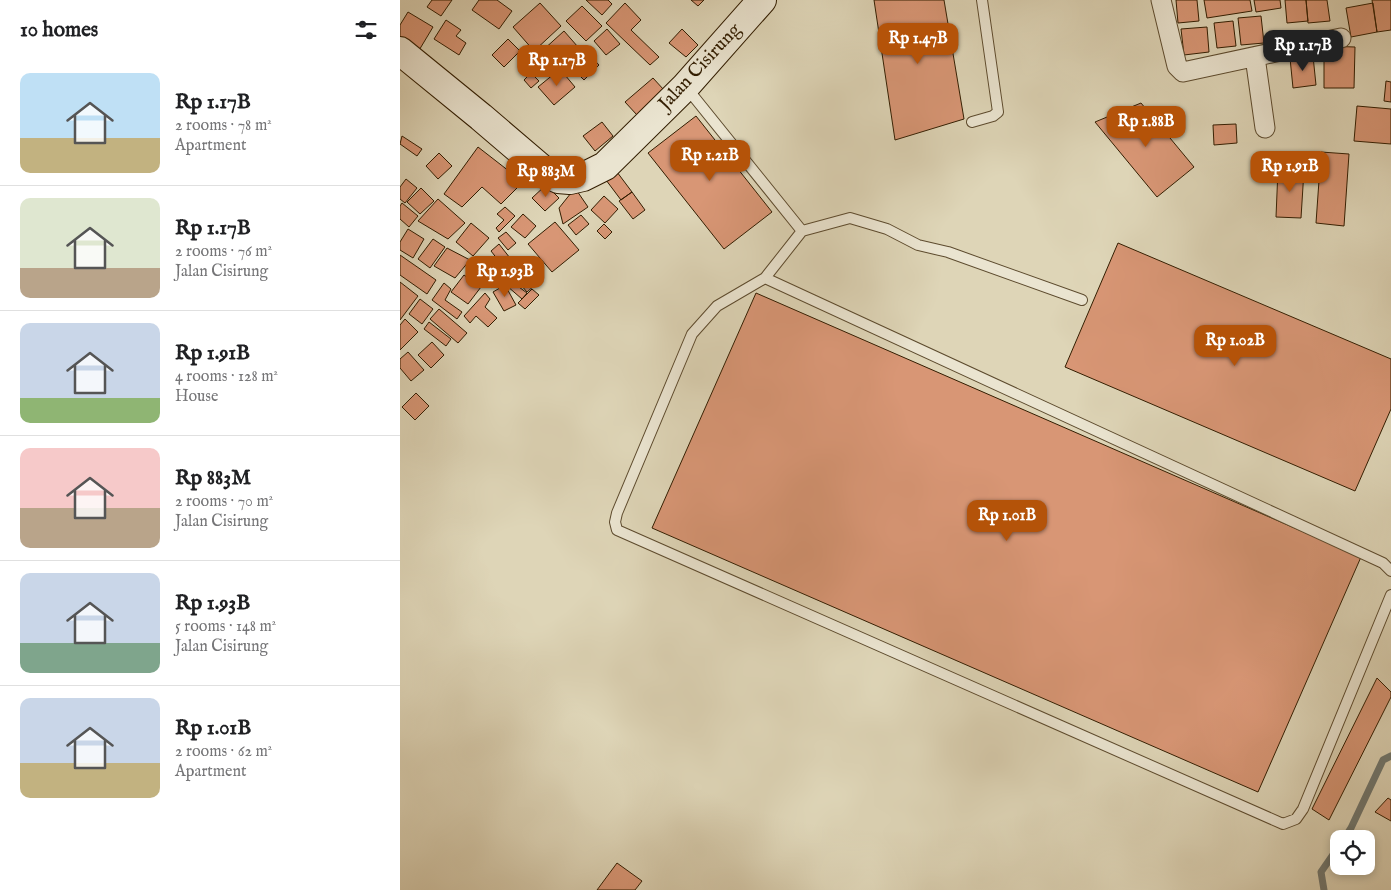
<!DOCTYPE html>
<meta charset="utf-8">
<style>
body{margin:0;font-family:"IM FELL English",serif;background:#f6f6f6;color:#202124;height:100vh;display:flex;flex-direction:column;font-size:19px;white-space:nowrap}
*{box-sizing:border-box;margin:0}
p{font-size:16px;color:#757577}
.icon{flex:none;width:28px;height:28px;fill:none;stroke:currentColor;stroke-width:2;stroke-linecap:round;stroke-linejoin:round}
.map{position:relative;flex:1;overflow:hidden}
.drawer{display:flex;flex-direction:column;background:#fff;width:400px}
.drawer>*{flex:none}
.buttons{position:absolute;left:930px;top:830px;display:grid;gap:10px}
.buttons a{display:grid;place-items:center;width:45px;height:45px;border-radius:10px;background:#fff;box-shadow:0 2px 8px #0003;font-size:25px}
.price{position:absolute;translate:-50% -42px;padding:0 11px;border-radius:10px;background:#b45309;color:#fff;font-size:16px;line-height:32px;filter:drop-shadow(0 1px 2px #0008)}
.price::after{content:'';position:absolute;left:50%;top:30px;width:15px;height:11px;margin-left:-8px;background:inherit;clip-path:polygon(0 0,100% 0,50% 100%)}
.price.on{background:#222;color:#fff}
ul{padding:0;list-style:none}
li{display:flex;align-items:center;gap:15px;height:125px;padding:0 20px}
li+li{border-top:1px solid #e0e0e0}
li span{display:grid;place-items:center;flex:none;width:140px;height:100px;border-radius:10px;color:#555}
li>.icon{margin-inline-start:auto}
span .icon{width:60px;height:60px;fill:#fffc;stroke-width:1}
li b{font-size:21px}
h2{display:flex;justify-content:space-between;align-items:center;height:60px;padding:0 20px;font-size:21px}
main{display:flex;flex:1;min-height:0}
.map>svg:first-child{display:block}
.lines{fill:none;stroke-linecap:round;stroke-linejoin:round}
.stream{stroke:#707871;stroke-width:7}
.building{fill:#d89675;stroke:#321d01}
.service-casing{stroke:#5d4b2e;stroke-width:12}
.minor-casing{stroke:#5d4b2e;stroke-width:21}
.secondary-casing{stroke:#321d01;stroke-width:30}
.service{stroke:#eae4d0;stroke-width:10}
.minor{stroke:#eae4d0;stroke-width:19}
.secondary{stroke:#eae4d0;stroke-width:28}
.labels{text-anchor:middle;dominant-baseline:central;stroke-width:4;stroke-linejoin:round;paint-order:stroke}
.street-label{font-size:19px;fill:#321d01;stroke:#eae4d0}
</style>
<main>
<section class="drawer">
<h2>10 homes<svg class="icon" aria-label="filters" viewBox="0 0 24 24"><path d="M4 7h16M4 17h16"/><circle cx="9" cy="7" r="2"/><circle cx="15" cy="17" r="2"/></svg></h2>
<ul>
<li><span style="background:linear-gradient(#bfe0f5 65%,#c2b280 0)"><svg class="icon" aria-label="home" viewBox="0 0 24 24"><path d="M3 11l9-7 9 7M6 9v11h12V9"/></svg></span><div><b>Rp 1.17B</b><p>2 rooms · 78 m²</p><p>Apartment</p></div></li>
<li><span style="background:linear-gradient(#dfe7d0 70%,#b9a48a 0)"><svg class="icon" aria-label="home" viewBox="0 0 24 24"><path d="M3 11l9-7 9 7M6 9v11h12V9"/></svg></span><div><b>Rp 1.17B</b><p>2 rooms · 76 m²</p><p>Jalan Cisirung</p></div></li>
<li><span style="background:linear-gradient(#c9d6e8 75%,#8fb573 0)"><svg class="icon" aria-label="home" viewBox="0 0 24 24"><path d="M3 11l9-7 9 7M6 9v11h12V9"/></svg></span><div><b>Rp 1.91B</b><p>4 rooms · 128 m²</p><p>House</p></div></li>
<li><span style="background:linear-gradient(#f6c9c9 60%,#b9a48a 0)"><svg class="icon" aria-label="home" viewBox="0 0 24 24"><path d="M3 11l9-7 9 7M6 9v11h12V9"/></svg></span><div><b>Rp 883M</b><p>2 rooms · 70 m²</p><p>Jalan Cisirung</p></div></li>
<li><span style="background:linear-gradient(#c9d6e8 70%,#7fa58c 0)"><svg class="icon" aria-label="home" viewBox="0 0 24 24"><path d="M3 11l9-7 9 7M6 9v11h12V9"/></svg></span><div><b>Rp 1.93B</b><p>5 rooms · 148 m²</p><p>Jalan Cisirung</p></div></li>
<li><span style="background:linear-gradient(#c9d6e8 65%,#c2b280 0)"><svg class="icon" aria-label="home" viewBox="0 0 24 24"><path d="M3 11l9-7 9 7M6 9v11h12V9"/></svg></span><div><b>Rp 1.01B</b><p>2 rooms · 62 m²</p><p>Apartment</p></div></li>
</ul>
</section>
<div class="map">
<svg width="991" height="890" viewBox="0 0 991 890">
<rect width="100%" height="100%" fill="#ded5b7"/>
<filter id="stains"><feTurbulence type="fractalNoise" baseFrequency=".004" numOctaves="4"/><feColorMatrix values="0 0 0 0 .2 0 0 0 0 .09 0 0 0 0 .02 0 0 0 .5 -.17"/></filter>
<radialGradient id="worn" r=".72"><stop offset=".6" stop-color="#630" stop-opacity="0"/><stop offset="1" stop-color="#630" stop-opacity=".3"/></radialGradient>
<g class="lines">
<!-- stream -->
<path class="stream" d="M944 839 951 828 983 760 991 756
M924 890 921 872 939 846"/>
</g>
<!-- building -->
<path class="building" d="M32 0H52L41 16 27 7Z
M79 0H97L112 11 99 29 72 10Z
M186 0H208L212 4 202 15Z
M291 0H304L298 6Z
M474 0H544L564 119 495 140Z
M776 0H797L799 21 778 23Z
M804 0H850L852 11 807 18Z
M854 0H880L881 8 856 12Z
M885 0H906L908 21 887 23Z
M906 0H927L930 21 908 23Z
M972 0H991V30L977 32Z
M140 3 161 26 134 51 113 27Z
M225 3 241 20 231 30 259 57 250 65 206 23Z
M973 3 977 32 951 37 946 8Z
M182 6 202 26 186 41 166 21Z
M8 12 33 27 18 52 0 42V25Z
M861 16 864 43 841 45 838 18Z
M46 20 61 30 56 36 66 43 59 55 34 39Z
M833 21 836 46 817 48 814 23Z
M807 27 809 52 784 55 781 29Z
M207 29 220 44 206 55 194 41Z
M282 29 298 45 286 57 269 43Z
M164 31 178 47 156 66 142 51Z
M108 39 120 51 104 67 92 55Z
M924 46 955 47 954 88H924Z
M182 47 199 65 184 80 167 63Z
M913 56 916 85 893 88 890 58Z
M160 69 175 87 154 105 138 87Z
M131 73 139 81 131 88 124 80Z
M253 78 264 90 237 115 225 102Z
M986 81 991 82V102L984 101Z
M741 103 794 167 757 197 695 122Z
M957 106 991 109V144L954 141Z
M296 116 372 212 324 249 248 153Z
M202 122 213 136 195 151 183 136Z
M836 124 837 143 814 145 813 125Z
M2 136 22 149 17 156 0 144Z
M78 147 123 182 101 204 82 187 62 207 44 194Z
M921 152 949 154 944 226 916 223Z
M39 153 52 166 38 179 26 166Z
M214 168 232 192 221 200 203 176Z
M878 169 904 170 901 218 876 217Z
M6 179 17 188 5 203 0 199V187Z
M146 185 159 198 145 211 132 198Z
M21 188 34 201 20 214 7 202Z
M175 188 188 207 163 224 159 208Z
M232 192 245 210 233 219 219 201Z
M204 196 218 209 205 223 191 210Z
M38 199 65 223 48 239 18 221Z
M2 203 18 216 9 227 0 219V206Z
M105 207 115 216 99 232 96 228 104 220 97 214Z
M123 214 136 226 125 238 111 227Z
M181 215 189 224 176 235 168 225Z
M155 222 179 250 152 272 128 244Z
M71 223 89 238 73 256 56 242Z
M204 224 212 232 205 239 197 231Z
M8 229 24 239 13 258 0 250V242Z
M106 232 116 243 108 250 98 238Z
M33 239 45 247 30 268 18 259Z
M718 243 991 359V409L955 491 665 367Z
M99 244 110 258 102 265 91 251Z
M47 248 70 260 55 278 34 266Z
M0 255 36 280 27 294 0 275Z
M92 262 105 275 91 288 78 275Z
M112 263 125 273 119 281 106 270Z
M64 275 81 287 68 304 51 292Z
M127 277 135 285 127 292 120 284Z
M111 281 127 293 122 299 107 286Z
M0 282 18 296 0 320Z
M44 283 51 289 45 300 62 312 57 319 32 300Z
M105 285 116 305 104 311 93 292Z
M132 289 139 295 125 309 118 303Z
M85 293 90 299 85 307 97 318 88 327 76 316 70 323 64 316Z
M356 293 961 557 858 792 252 528Z
M20 299 33 309 22 324 9 314Z
M39 309 67 333 58 343 30 319Z
M5 319 18 332 0 350V325Z
M29 322 51 339 46 346 24 329Z
M32 342 44 355 31 368 18 355Z
M8 352 24 370 11 381 0 368V359Z
M16 393 29 406 15 420 2 407Z
M977 678 991 692V697L929 820 912 809Z
M988 798 991 800V821L975 812Z
M217 863 242 881 235 890H197Z"/>
<g class="lines">
<!-- service casing -->
<g class="service-casing">
<path id="service" d="M286 87 402 231 365 278
M572 122 593 116 598 112 582 0
M402 231 450 218 487 229 518 245 548 252 682 300
M991 571 983 563 365 278 317 306 292 334 217 513 215 522 217 530 883 824 896 819 903 809 991 595"/>
</g>
<!-- minor casing -->
<g class="minor-casing">
<path id="minor" d="M761 0 777 66 783 72 941 38
M855 57 865 128"/>
</g>
<!-- secondary casing -->
<g class="secondary-casing">
<path id="secondary" d="M0 51 81 117 143 170 158 179 170 180 183 177 205 166 285 87 362 0"/>
</g>
<!-- service -->
<use href="#service" class="service"/>
<!-- minor -->
<use href="#minor" class="minor"/>
<!-- secondary -->
<use href="#secondary" class="secondary"/>
</g>
<g class="labels">
<!-- street labels -->
<g class="street-label">
<text transform="translate(300 67) rotate(-47)">Jalan Cisirung</text>
</g>
</g>
<rect width="100%" height="100%" filter="url(#stains)"/>
<rect width="100%" height="100%" fill="url(#worn)"/>
</svg>
<div class="buttons">
<a><svg class="icon" aria-label="locate" viewBox="0 0 24 24"><circle cx="12" cy="12" r="6"/><path d="M12 2v4M12 18v4M2 12h4M18 12h4"/></svg></a>
</div>
<b class="price" style="left:518px;top:65px">Rp 1.47B</b>
<b class="price on" style="left:903px;top:72px">Rp 1.17B</b>
<b class="price" style="left:157px;top:87px">Rp 1.17B</b>
<b class="price" style="left:746px;top:148px">Rp 1.88B</b>
<b class="price" style="left:310px;top:182px">Rp 1.21B</b>
<b class="price" style="left:890px;top:193px">Rp 1.91B</b>
<b class="price" style="left:146px;top:198px">Rp 883M</b>
<b class="price" style="left:105px;top:298px">Rp 1.93B</b>
<b class="price" style="left:835px;top:367px">Rp 1.02B</b>
<b class="price" style="left:607px;top:542px">Rp 1.01B</b>
</div>
</main>
